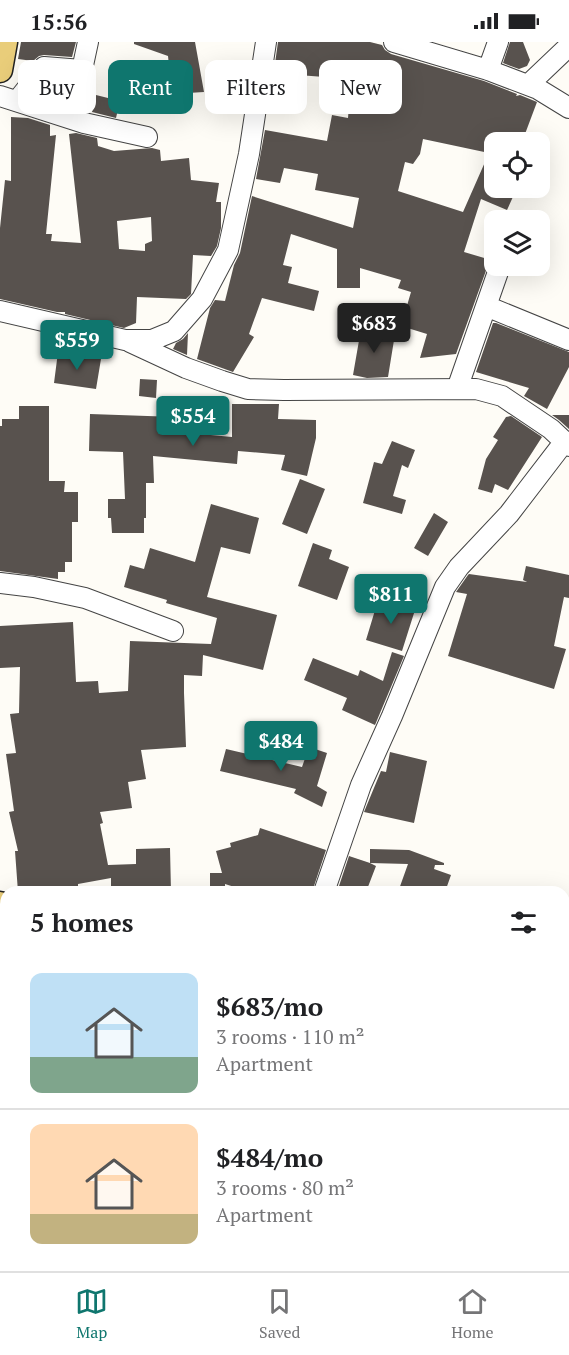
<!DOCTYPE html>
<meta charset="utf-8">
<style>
body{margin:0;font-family:"PT Serif",serif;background:#f6f6f6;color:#202124;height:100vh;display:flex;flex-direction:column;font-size:22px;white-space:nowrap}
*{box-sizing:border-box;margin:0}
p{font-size:20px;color:#757577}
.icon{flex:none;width:33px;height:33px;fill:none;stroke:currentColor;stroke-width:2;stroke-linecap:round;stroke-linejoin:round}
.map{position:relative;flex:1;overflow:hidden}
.panel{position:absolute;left:0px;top:844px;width:570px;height:386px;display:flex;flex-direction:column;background:#fff;border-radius:18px 18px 0 0;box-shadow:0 6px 24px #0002}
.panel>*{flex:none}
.top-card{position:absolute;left:18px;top:18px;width:534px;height:54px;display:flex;gap:12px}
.tools{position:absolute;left:484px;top:90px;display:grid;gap:12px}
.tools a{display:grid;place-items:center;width:66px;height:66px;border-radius:12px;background:#fff;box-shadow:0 6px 24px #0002;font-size:30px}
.price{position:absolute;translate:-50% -51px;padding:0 14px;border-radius:6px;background:#0f766e;color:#fff;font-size:20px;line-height:39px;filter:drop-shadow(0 2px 3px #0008)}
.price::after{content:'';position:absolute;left:50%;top:36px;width:18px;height:14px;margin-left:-9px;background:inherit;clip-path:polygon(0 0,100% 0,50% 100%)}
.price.active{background:#222;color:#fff}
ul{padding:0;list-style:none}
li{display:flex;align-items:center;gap:18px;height:150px;padding:0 30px}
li+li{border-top:2px solid #e0e0e0}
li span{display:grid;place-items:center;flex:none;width:168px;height:120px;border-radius:12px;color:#555}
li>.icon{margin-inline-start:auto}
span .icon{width:72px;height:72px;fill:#fffc;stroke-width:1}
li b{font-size:26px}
h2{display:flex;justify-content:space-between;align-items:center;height:72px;padding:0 30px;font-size:26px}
.pill{padding:0 21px;border-radius:12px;background:#fff;box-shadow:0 6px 24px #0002;font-size:21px;line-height:54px}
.pill.active{background:#0f766e;color:#fff}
.status{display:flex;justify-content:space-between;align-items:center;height:42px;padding:0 30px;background:#fff;direction:ltr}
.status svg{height:16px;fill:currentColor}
.tab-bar{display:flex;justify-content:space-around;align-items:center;height:84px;border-top:2px solid #e0e0e0;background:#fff;font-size:16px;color:#757577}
.tab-bar a{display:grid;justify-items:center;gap:3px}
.tab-bar .active{color:#0f766e}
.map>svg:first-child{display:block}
.building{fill:#58524e;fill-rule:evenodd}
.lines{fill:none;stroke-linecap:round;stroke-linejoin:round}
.minor-casing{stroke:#444;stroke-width:22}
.major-casing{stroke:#222;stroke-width:27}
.minor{stroke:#fff;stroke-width:20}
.major{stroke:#e9cd7a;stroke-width:24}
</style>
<div class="status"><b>15:56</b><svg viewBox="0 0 49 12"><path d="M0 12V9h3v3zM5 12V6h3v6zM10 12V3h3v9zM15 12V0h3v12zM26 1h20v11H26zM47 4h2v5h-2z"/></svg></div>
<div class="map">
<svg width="569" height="1229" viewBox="0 0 569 1229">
<rect width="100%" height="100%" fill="#fefcf6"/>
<!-- building -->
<path class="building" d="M21 0H76L72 15 44 13 39 14 33 19 18 17Z
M134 0H195L204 50 172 52 168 14 134 2Z
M278 0H370L382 3 385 8 391 12 484 39 517 52 516 54 520 53 537 60 522 100H495V146H517L507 168 481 157 464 210 491 218 488 223 456 312 420 316 427 292 401 284 411 250 398 246 401 238 360 226V246H337V207L291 192 283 223 292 225 288 241 319 249 314 269 262 256 249 292 254 295 233 330 197 317 210 266 215 258 225 259 234 223 240 211 252 154 353 186 359 156 315 148 318 132 284 126 280 141 256 137 265 88 327 99 332 73 348 76 351 37 298 33V38L273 36ZM423 97 489 111 463 170 398 149 405 120 413 122 420 112Z
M510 0H523L530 18 527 24 519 27 503 21Z
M96 53 120 59 116 76 92 70Z
M11 75 28 76 50 83V94L56 93 46 192H52L51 199 81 201 69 92 76 91 97 96 98 104 114 109 152 106 160 108 161 119 189 116 191 138 219 141 216 160H221V186L217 204 211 214 193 213 191 252 186 257 137 255 136 281 124 286 65 272V270H57L0 257V186L5 138 11 139ZM151 175 152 199 145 202V209L119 207 117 179Z
M493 281H496L569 310V325L547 367 524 354 529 346 476 330Z
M361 287 395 292 388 335 367 336 353 333Z
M188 291 187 313 173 307 176 301 183 297Z
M58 310 101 317 96 347 54 341Z
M140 337 157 338 156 356 139 354Z
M178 354H200V392L232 395V362H279L278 377 316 378V396L307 434 281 428 285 413 238 409 237 422 153 414 154 441H146V476H144V491H112L111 476H108V457H125L123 410 89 409 90 372 176 375Z
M19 364H49V439H65L64 450H78V480H72V520H65V530H58V537L0 529V384H2V377H19Z
M552 373H569V387L559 378Z
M511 374 542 395 508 448 495 442 492 451 478 447 486 417 498 398 493 395 506 375Z
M392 399 415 408 408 426 402 423 393 454 406 458 402 472 363 461 374 420 382 422Z
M300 437 325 447 307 492 282 482Z
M211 462 259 476 250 512 221 505 207 555 277 573 263 628 203 613 202 634 184 633V651L186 705 141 708 146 737 128 740 132 766 100 770 103 781 100 782 108 823 136 822V807L170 806 171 850H111V836L78 842V850H18L15 809H18L9 770 14 769 6 712 16 711 10 672 19 671 20 625 0 626V584L73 580 76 640 98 639 99 651 128 649 130 599 211 602 217 576 166 561 167 558 124 545 130 523 144 527 150 506 195 520Z
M434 471 448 480 428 514 414 506Z
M313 501 332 508 329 517 349 525 337 558 298 544Z
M526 524 569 533V556L564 555 554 604 566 607 554 647 448 614 467 552 456 550 468 533 469 532 527 540 523 538Z
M383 558 415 568 402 609 366 598 376 565 378 566Z
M392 610 404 614 375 683 342 668 347 656 304 638 313 616 358 634 360 628 383 639Z
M309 705 327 711 317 744 327 750 322 765 294 751 296 747 220 729 226 707 302 725Z
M390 710 427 719 414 781 364 770 381 729 386 730Z
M260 786 326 808 312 850H250L225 842V850H210V831H222L216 809 231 805 230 801 258 793Z
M370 807 409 808 444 821V823H435L434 827 451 833 445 850H398L408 822 370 821 376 824 366 850H337L349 814 370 821Z"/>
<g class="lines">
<!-- minor casing -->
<g class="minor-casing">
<path id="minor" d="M394 0 488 28 538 47 569 66
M488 28 498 0
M528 43 569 4
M0 54 84 81 147 95
M17 59 44 25 82 28 88 0
M486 264 569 298
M0 269 125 298H152L174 289 202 257 228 208 249 112 266 0
M130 300 186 326 222 339 248 347 284 348 476 347 502 354 551 387 569 404
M457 347 499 227
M0 541 34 545 85 556 173 589
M324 850 361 743 392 674 445 545 459 525 509 472 565 399
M0 1146 6 1145
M564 1170 569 1172
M181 1224 182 1229"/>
</g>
<!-- major casing -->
<g class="major-casing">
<path id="major" d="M0 28 5 0
M0 862 6 918
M39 1224 40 1229"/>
</g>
<!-- minor -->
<use href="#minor" class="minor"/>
<!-- major -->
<use href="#major" class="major"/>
</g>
</svg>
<div class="tools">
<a><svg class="icon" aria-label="locate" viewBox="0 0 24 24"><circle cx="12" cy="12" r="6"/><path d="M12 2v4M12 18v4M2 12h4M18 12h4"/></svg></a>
<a><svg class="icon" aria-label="layers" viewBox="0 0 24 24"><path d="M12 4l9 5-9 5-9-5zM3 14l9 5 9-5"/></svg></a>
</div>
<b class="price active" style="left:374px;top:312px">$683</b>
<b class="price" style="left:77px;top:329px">$559</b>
<b class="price" style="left:193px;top:405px">$554</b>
<b class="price" style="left:391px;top:583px">$811</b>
<b class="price" style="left:281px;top:730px">$484</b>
<div class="top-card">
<a class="pill">Buy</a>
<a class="pill active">Rent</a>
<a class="pill">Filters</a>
<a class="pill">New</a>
</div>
<section class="panel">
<h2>5 homes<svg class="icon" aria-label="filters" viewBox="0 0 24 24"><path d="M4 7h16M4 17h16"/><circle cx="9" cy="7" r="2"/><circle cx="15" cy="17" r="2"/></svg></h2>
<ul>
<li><span style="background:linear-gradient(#bfe0f5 70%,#7fa58c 0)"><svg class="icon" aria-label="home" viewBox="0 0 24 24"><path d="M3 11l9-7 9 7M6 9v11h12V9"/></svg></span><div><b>$683/mo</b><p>3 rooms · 110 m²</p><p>Apartment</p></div></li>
<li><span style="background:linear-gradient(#ffd9b3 75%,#c2b280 0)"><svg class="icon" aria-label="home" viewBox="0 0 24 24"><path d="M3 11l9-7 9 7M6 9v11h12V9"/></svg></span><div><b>$484/mo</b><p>3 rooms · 80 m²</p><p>Apartment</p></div></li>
</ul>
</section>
</div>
<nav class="tab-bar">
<a class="active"><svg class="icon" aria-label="map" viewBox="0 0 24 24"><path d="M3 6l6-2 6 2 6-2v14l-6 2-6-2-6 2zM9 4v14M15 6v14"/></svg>Map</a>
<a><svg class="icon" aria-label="saved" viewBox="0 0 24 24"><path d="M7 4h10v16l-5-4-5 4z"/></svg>Saved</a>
<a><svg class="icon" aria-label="home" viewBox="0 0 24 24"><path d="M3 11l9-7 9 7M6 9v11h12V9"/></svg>Home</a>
</nav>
